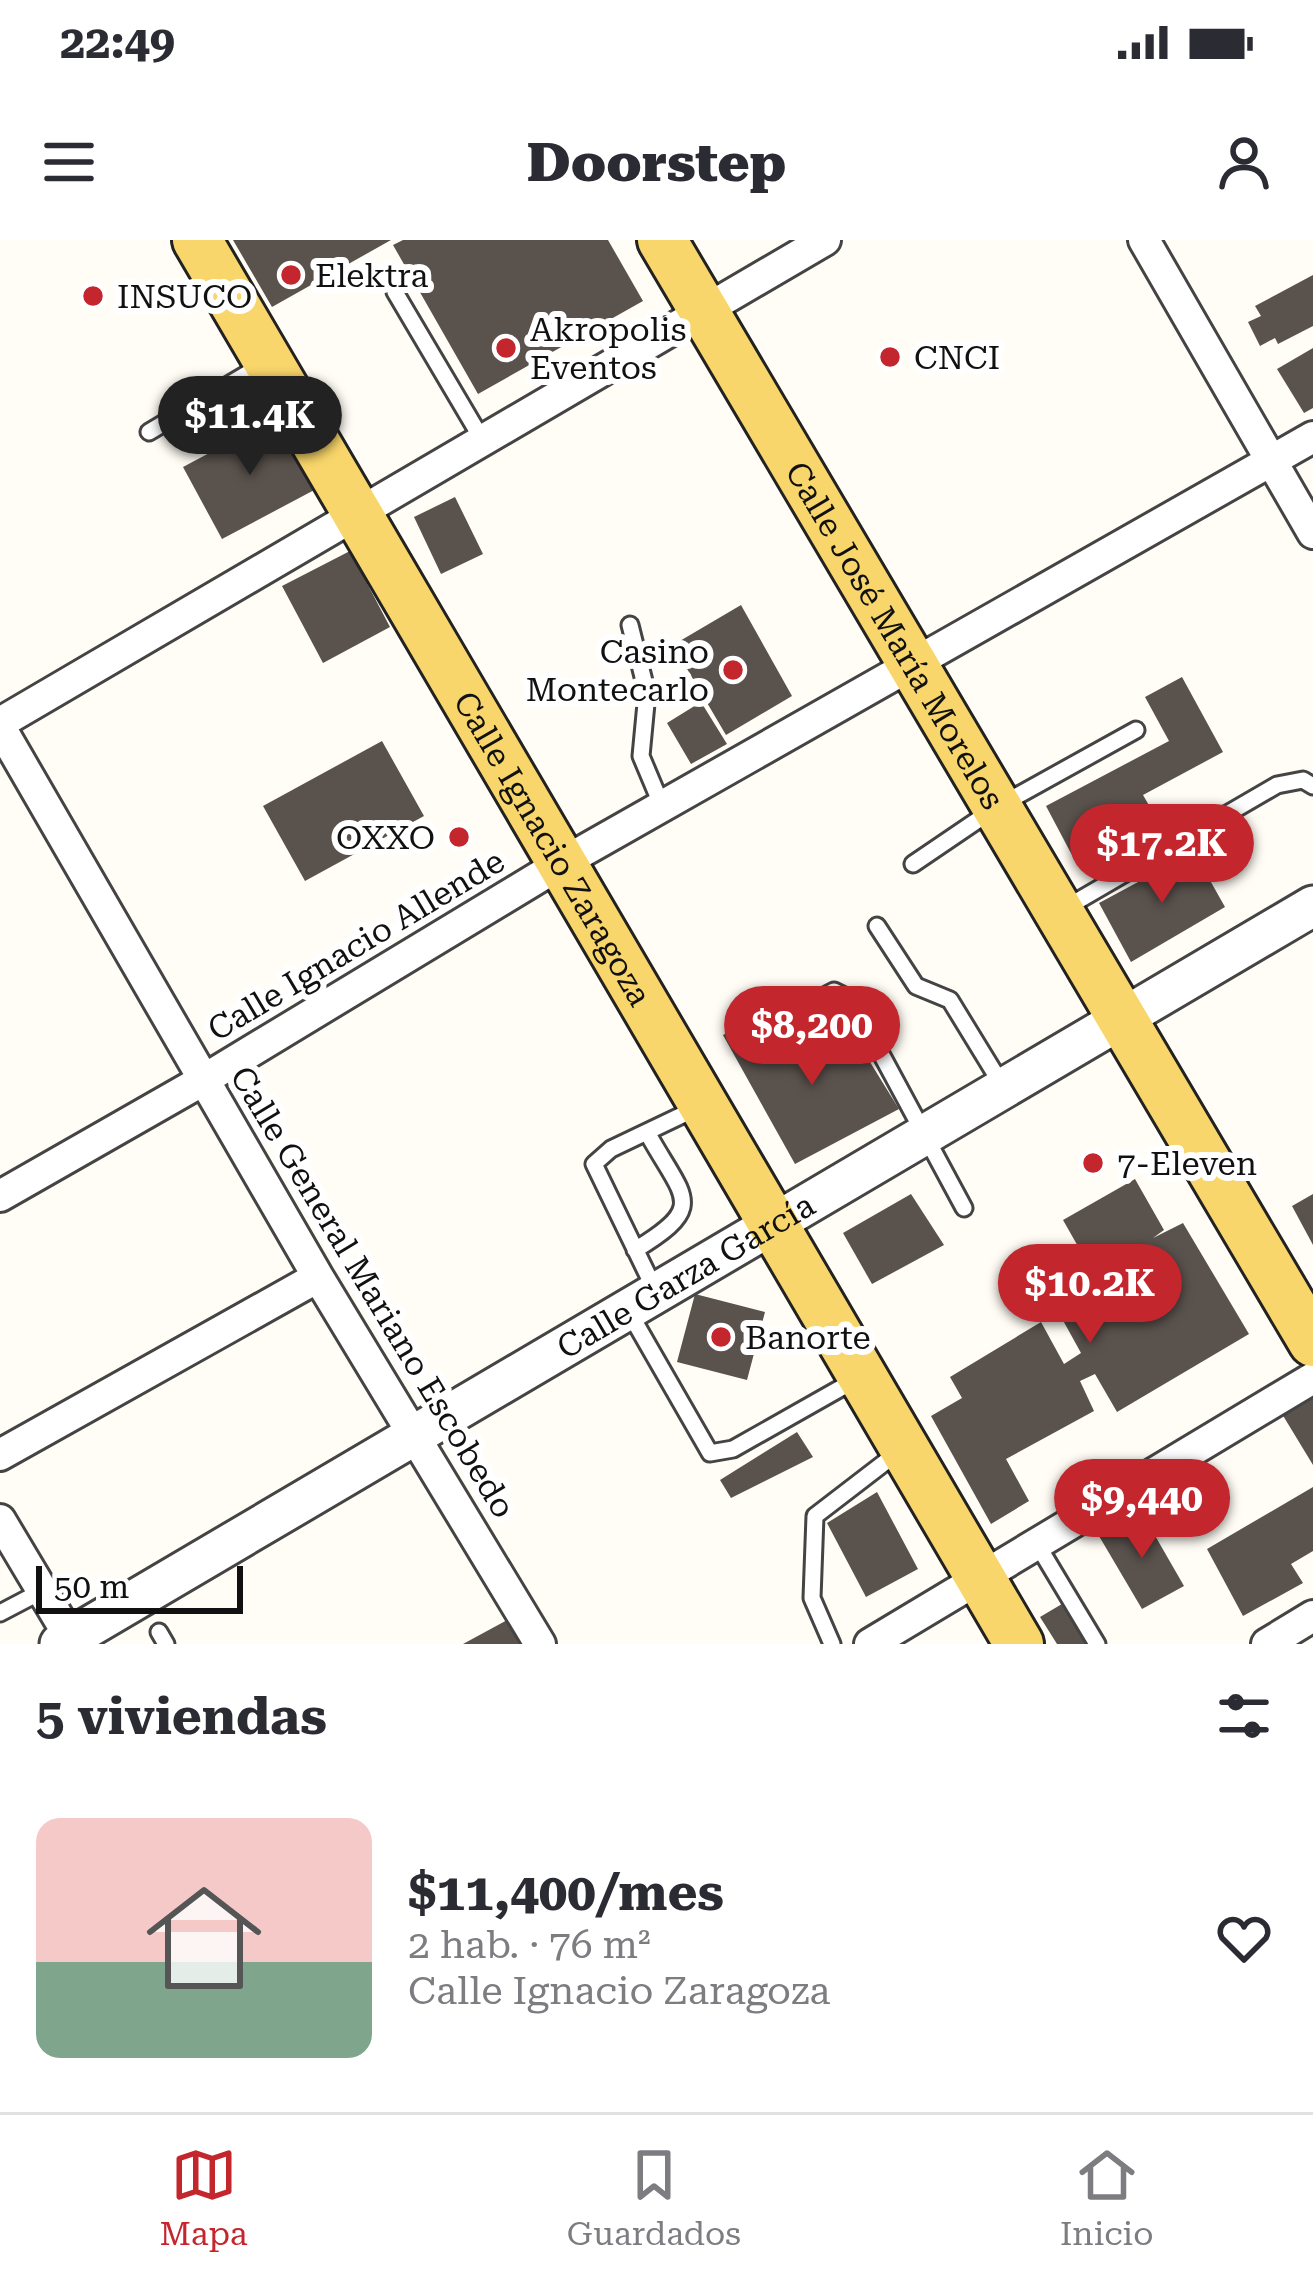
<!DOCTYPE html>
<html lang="es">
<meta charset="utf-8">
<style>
body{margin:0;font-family:"Roboto Serif",serif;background:#f2f2f3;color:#2b2b33;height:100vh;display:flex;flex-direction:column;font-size:45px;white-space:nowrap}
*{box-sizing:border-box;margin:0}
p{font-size:39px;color:#7c7c81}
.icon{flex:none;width:66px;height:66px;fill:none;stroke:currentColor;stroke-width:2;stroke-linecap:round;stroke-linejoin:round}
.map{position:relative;height:1404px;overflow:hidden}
.sheet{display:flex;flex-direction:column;background:#fff;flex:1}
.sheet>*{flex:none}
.scale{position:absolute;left:36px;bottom:30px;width:207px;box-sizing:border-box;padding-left:12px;border:6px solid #111;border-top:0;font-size:33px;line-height:42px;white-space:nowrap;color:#111;-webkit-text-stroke:9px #fff;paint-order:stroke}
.price{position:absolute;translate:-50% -102px;padding:0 27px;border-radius:42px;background:#c4262e;color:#fff;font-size:39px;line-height:78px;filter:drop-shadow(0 3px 6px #0008)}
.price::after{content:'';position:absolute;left:50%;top:72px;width:36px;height:27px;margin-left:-18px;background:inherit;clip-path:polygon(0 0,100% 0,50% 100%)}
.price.current{background:#222;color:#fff}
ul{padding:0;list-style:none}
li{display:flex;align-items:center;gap:36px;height:300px;padding:0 36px}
li span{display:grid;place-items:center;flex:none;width:336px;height:240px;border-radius:24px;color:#555}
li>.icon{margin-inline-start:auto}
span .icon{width:144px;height:144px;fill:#fffc;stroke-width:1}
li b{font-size:51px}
h2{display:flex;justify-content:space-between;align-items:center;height:144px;padding:0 36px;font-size:51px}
.status{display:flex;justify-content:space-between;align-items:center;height:84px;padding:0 60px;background:#fff;direction:ltr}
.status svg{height:33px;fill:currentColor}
header{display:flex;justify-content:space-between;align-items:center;height:156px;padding:0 36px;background:#fff;font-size:54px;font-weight:800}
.dock{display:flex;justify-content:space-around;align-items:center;height:168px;border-top:3px solid #e1e1e2;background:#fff;font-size:33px;color:#7c7c81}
.dock a{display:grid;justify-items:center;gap:6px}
.dock .current{color:#c4262e}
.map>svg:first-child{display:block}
.building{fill:#5a524d}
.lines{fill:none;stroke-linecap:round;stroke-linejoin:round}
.service-casing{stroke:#444;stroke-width:21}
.minor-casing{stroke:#444;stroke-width:36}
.tertiary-casing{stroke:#444;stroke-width:45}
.primary-casing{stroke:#222;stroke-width:54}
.service{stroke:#fff;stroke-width:15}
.minor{stroke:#fff;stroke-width:30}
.tertiary{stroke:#fff;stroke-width:39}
.primary{stroke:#f9d66b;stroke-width:48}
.poi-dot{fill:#c4262e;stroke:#fff;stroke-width:4.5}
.labels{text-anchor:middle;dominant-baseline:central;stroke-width:12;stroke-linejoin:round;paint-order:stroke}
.poi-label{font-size:33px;fill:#111;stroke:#fff;text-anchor:start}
.street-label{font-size:33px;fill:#111;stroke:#fff}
</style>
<div class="status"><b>22:49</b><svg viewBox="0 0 49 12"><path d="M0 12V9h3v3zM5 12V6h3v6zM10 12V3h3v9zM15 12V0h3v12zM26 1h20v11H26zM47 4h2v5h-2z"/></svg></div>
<header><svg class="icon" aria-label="menu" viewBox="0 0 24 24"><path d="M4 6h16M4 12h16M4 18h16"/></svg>Doorstep<svg class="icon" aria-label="person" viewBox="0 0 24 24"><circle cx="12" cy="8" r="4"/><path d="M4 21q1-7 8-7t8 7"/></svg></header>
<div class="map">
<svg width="1313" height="1404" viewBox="0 0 1313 1404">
<rect width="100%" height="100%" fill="#fffdf5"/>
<!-- building -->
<path class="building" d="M233 0H391L272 67Z
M403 0H608L643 61 478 154 393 5Z
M1313 35V86L1278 104 1275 98 1260 106 1248 82 1261 76 1255 66Z
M1313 108V168L1304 173 1277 129Z
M279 176 318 248 222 299 183 227Z
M455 257 483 314 441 334 414 277Z
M350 311 390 387 323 423 282 346Z
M741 365 792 456 726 495 673 405Z
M1182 437 1223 512 1143 555 1154 574 1073 617 1046 566 1169 501 1145 457Z
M701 462 727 504 691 524 667 483Z
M382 501 424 576 305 641 263 566Z
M1194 612 1225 667 1131 722 1099 663Z
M758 775 787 824 849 788 899 869 795 924 723 795Z
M1135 939 1164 990 1153 998 1183 983 1249 1094 1117 1172 1095 1134 1080 1141 1094 1171 1006 1219 1029 1261 991 1284 931 1176 962 1158 950 1137 1041 1082 1064 1124 1081 1113 1049 1055 1074 1039 1089 1063 1142 1034 1131 1009 1092 1031 1063 980Z
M911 954 944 1005 872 1044 843 993Z
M1313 954V1005L1292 966Z
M695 1054 765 1072 747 1140 677 1122Z
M1313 1150V1225L1279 1169Z
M797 1192 813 1217 731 1258 720 1240Z
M1313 1247V1311L1291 1324 1303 1343 1243 1376 1207 1309Z
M877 1252 918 1329 866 1357 827 1283Z
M1142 1273 1184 1346 1142 1369 1099 1296Z
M1067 1361 1091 1404H1057L1040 1377Z
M511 1378 525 1404H463Z"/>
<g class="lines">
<!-- service casing -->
<g class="service-casing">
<path id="service" d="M395 52 483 201
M149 192 265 123
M630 385 647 453 641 516 662 566
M913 624 997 567 1136 490
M1062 670 1277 545 1303 540 1313 546
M877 686 916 746 950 760 1002 845
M779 780 834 751 852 760 964 968
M635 1010C708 966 684 959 648 894
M656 1052 594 924 611 909 699 867
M629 1072 710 1213 733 1209 855 1140
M1037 1304 1097 1404
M0 1373 42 1351
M159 1392 166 1404
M832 1404 812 1358 815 1276 897 1213"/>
</g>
<!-- minor casing -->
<g class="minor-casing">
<path id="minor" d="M1144 0 1313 293
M0 483 825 0
M0 487 318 1037 540 1404
M0 956 205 839 562 623 1313 197
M0 1215 318 1037
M0 1280 74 1404
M870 1404 1313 1138
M1267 1404 1313 1376"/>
</g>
<!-- tertiary casing -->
<g class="tertiary-casing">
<g id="tertiary">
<path id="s1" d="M60 1404 1313 666"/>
</g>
</g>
<!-- primary casing -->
<g class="primary-casing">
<g id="primary">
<path id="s2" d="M197 0 1019 1404"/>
<path id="s3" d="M662 0 1313 1102"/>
</g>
</g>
<!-- service -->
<use href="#service" class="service"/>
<!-- minor -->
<use href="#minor" class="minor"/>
<!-- tertiary -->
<use href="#tertiary" class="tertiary"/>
<!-- primary -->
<use href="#primary" class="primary"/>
</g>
<!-- markers -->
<g class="poi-dot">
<circle cx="291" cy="35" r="12"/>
<circle cx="93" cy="56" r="12"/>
<circle cx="506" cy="108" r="12"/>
<circle cx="890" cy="117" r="12"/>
<circle cx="733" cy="430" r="12"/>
<circle cx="459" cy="597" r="12"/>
<circle cx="1093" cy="923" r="12"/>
<circle cx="721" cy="1097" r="12"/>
</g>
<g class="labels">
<!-- poi labels -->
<g class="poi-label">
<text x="315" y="35">Elektra</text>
<text x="117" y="56">INSUCO</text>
<text x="530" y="89">Akropolis<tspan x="530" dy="38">Eventos</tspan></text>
<text x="914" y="117">CNCI</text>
<text x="709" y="411" text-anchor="end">Casino<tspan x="709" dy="38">Montecarlo</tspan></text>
<text x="435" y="597" text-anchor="end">OXXO</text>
<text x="1117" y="923">7-Eleven</text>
<text x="745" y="1097">Banorte</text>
</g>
<!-- street labels -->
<g class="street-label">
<text stroke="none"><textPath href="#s3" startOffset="459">Calle José María Morelos</textPath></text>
<text stroke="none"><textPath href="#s2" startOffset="705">Calle Ignacio Zaragoza</textPath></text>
<text transform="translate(356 705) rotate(-31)">Calle Ignacio Allende</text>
<text stroke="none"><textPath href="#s1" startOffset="726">Calle Garza García</textPath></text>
<text transform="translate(373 1052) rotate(59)">Calle General Mariano Escobedo</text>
</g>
</g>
</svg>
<div class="scale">50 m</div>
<b class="price current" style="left:250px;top:238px">$11.4K</b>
<b class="price" style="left:1162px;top:666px">$17.2K</b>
<b class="price" style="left:812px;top:848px">$8,200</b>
<b class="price" style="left:1090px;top:1106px">$10.2K</b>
<b class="price" style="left:1142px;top:1321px">$9,440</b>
</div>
<section class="sheet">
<h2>5 viviendas<svg class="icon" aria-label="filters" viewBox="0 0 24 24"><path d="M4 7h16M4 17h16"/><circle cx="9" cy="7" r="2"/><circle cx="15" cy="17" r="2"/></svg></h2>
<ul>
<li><span style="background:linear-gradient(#f6c9c9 60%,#7fa58c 0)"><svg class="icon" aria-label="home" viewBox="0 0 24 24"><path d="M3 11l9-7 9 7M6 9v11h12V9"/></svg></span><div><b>$11,400/mes</b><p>2 hab. · 76 m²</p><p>Calle Ignacio Zaragoza</p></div><svg class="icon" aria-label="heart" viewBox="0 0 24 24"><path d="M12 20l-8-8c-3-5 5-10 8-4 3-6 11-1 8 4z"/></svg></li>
</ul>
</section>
<nav class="dock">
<a class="current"><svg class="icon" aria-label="map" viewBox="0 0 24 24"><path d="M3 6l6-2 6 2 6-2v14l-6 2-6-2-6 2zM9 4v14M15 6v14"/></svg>Mapa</a>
<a><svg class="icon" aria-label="saved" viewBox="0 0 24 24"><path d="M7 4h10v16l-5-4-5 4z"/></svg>Guardados</a>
<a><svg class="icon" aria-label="home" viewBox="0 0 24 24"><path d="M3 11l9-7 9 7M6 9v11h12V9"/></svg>Inicio</a>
</nav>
